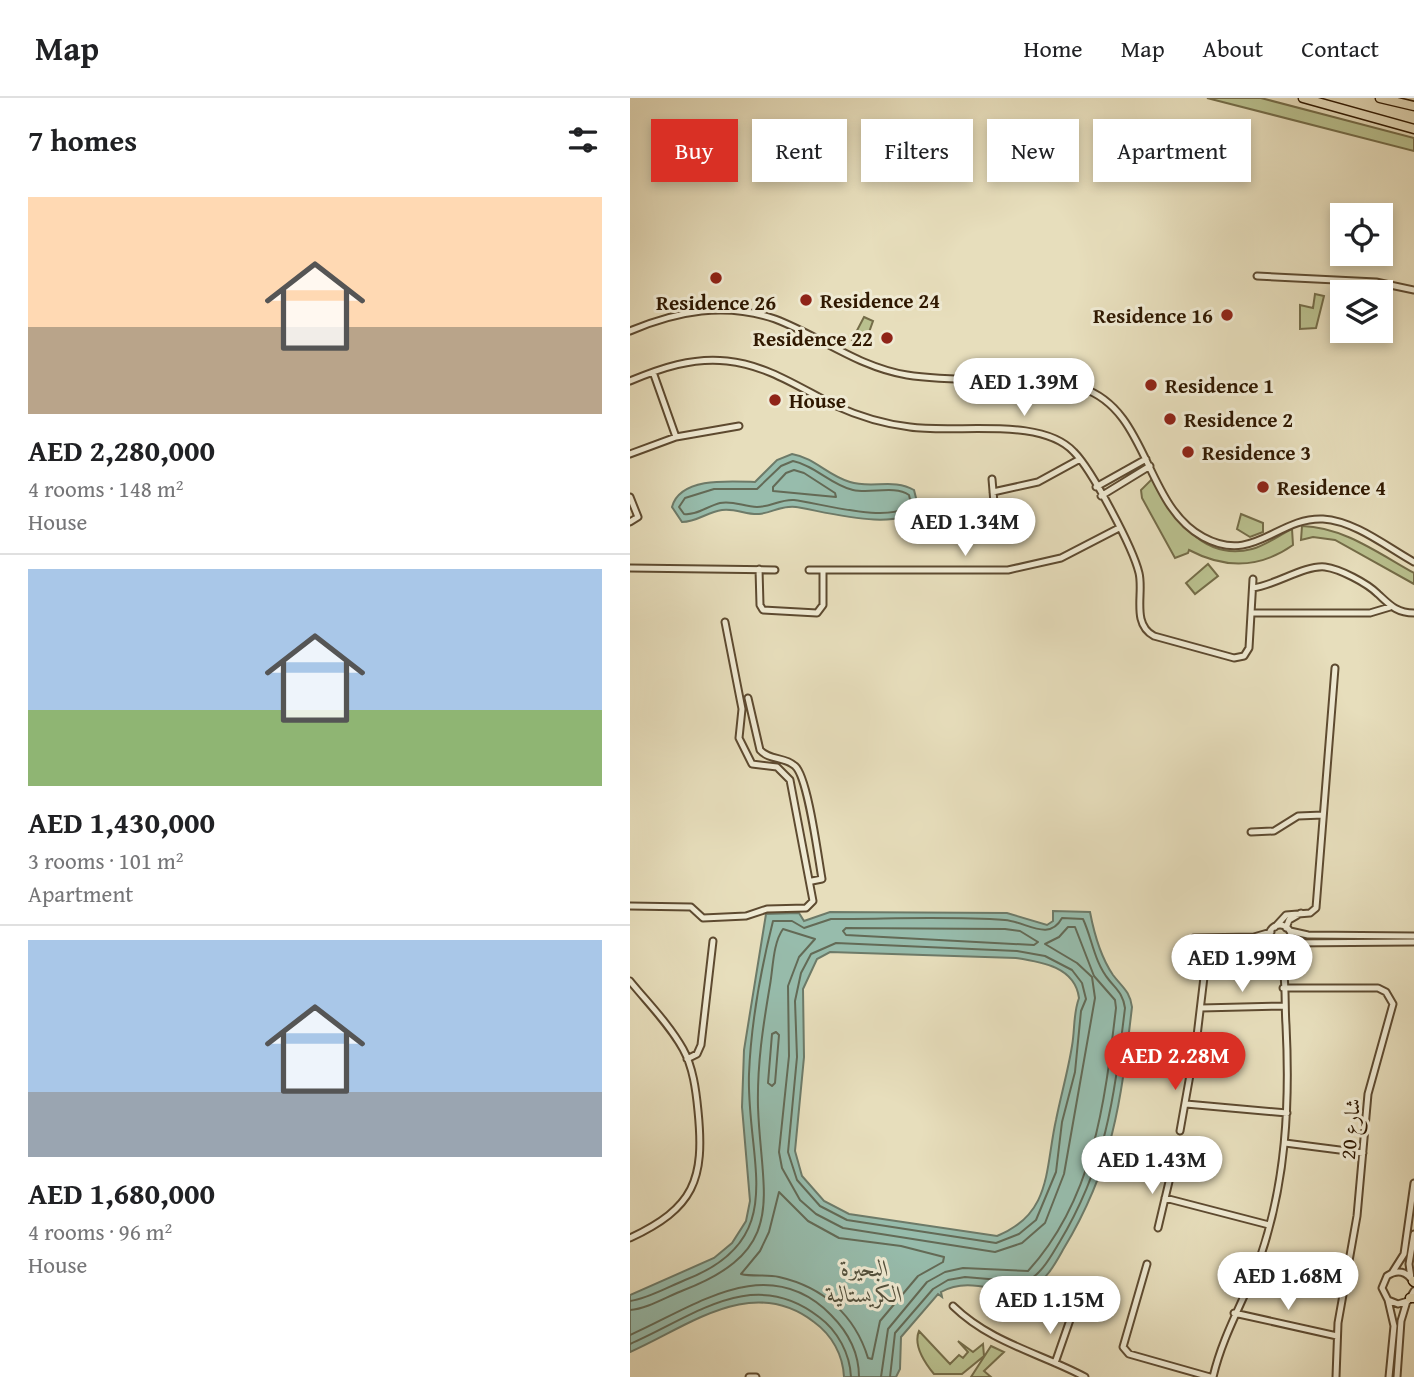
<!DOCTYPE html>
<meta charset="utf-8">
<style>
body{margin:0;font-family:"Gentium Book Plus",Amiri,serif;background:#f2f2f2;color:#202124;height:100vh;display:flex;flex-direction:column;font-size:26px;white-space:nowrap}
*{box-sizing:border-box;margin:0}
p{font-size:23px;color:#757577}
.icon{flex:none;width:38px;height:38px;fill:none;stroke:currentColor;stroke-width:2;stroke-linecap:round;stroke-linejoin:round}
.map{position:relative;flex:1;overflow:hidden}
.side{display:flex;flex-direction:column;background:#fff;width:630px}
.side>*{flex:none}
.guide{position:absolute;left:21px;top:21px;width:658px;height:63px;display:flex;gap:14px}
.controls{position:absolute;left:700px;top:105px;display:grid;gap:14px}
.controls a{display:grid;place-items:center;width:63px;height:63px;border-radius:0px;background:#fff;box-shadow:0 4px 10px #0003;font-size:35px}
.price{position:absolute;translate:-50% -60px;padding:0 16px;border-radius:24px;background:#fff;color:#222;font-size:23px;line-height:46px;filter:drop-shadow(0 2px 4px #0008)}
.price::after{content:'';position:absolute;left:50%;top:42px;width:21px;height:16px;margin-left:-10px;background:inherit;clip-path:polygon(0 0,100% 0,50% 100%)}
.price.on{background:#d93025;color:#fff}
ul{padding:0;list-style:none}
li{display:grid;align-content:center;gap:14px;height:371px;padding:0 28px}
li+li{border-top:2px solid #e0e0e0}
li span{display:grid;place-items:center;height:217px;border-radius:0px;color:#555}
li>.icon{margin-inline-start:auto}
span .icon{width:126px;height:126px;fill:#fffc;stroke-width:1}
li b{font-size:30px}
h2{display:flex;justify-content:space-between;align-items:center;height:84px;padding:0 28px;font-size:30px}
.chip{padding:0 24px;border-radius:0px;background:#fff;box-shadow:0 4px 10px #0003;font-size:24px;line-height:63px}
.chip.on{background:#d93025;color:#fff}
header{display:flex;align-items:center;gap:42px;box-sizing:border-box;height:98px;padding:0 35px;background:#fff;border-bottom:2px solid #e0e0e0}
header strong{font-size:33px}
nav{display:flex;gap:38px;margin-inline-start:auto;font-size:24px}
main{display:flex;flex:1;min-height:0}
.map>svg:first-child{display:block}
.green{fill:#b9c08e;stroke:#746c48;stroke-width:2}
.water{fill:#97bcac;stroke:#6d7a68;stroke-width:2;fill-rule:evenodd}
.lines{fill:none;stroke-linecap:round;stroke-linejoin:round}
.shore{stroke:#636a56;stroke-width:2}
.minor-casing{stroke:#5d4a30;stroke-width:9}
.primary-casing{stroke:#2f1801;stroke-width:11}
.minor{stroke:#efead3;stroke-width:5}
.primary{stroke:#e7debc;stroke-width:8}
.poi-dot{fill:#8f2418;stroke:#efead3;stroke-width:2.5}
.labels{text-anchor:middle;dominant-baseline:central;stroke-width:6;stroke-linejoin:round;paint-order:stroke}
.poi-label{font-size:21px;font-weight:bold;fill:#2f1801;stroke:#efead3;text-anchor:start}
.street-label{font-size:21px;fill:#2f1801;stroke:#efead3}
.water-label{font-size:23px;font-style:italic;fill:#53513d;stroke:#efead3}
</style>
<header>
<strong>Map</strong>
<nav><a>Home</a><a>Map</a><a>About</a><a>Contact</a></nav>
</header>
<main>
<section class="side">
<h2>7 homes<svg class="icon" aria-label="filters" viewBox="0 0 24 24"><path d="M4 7h16M4 17h16"/><circle cx="9" cy="7" r="2"/><circle cx="15" cy="17" r="2"/></svg></h2>
<ul>
<li><span style="background:linear-gradient(#ffd9b3 60%,#b9a48a 0)"><svg class="icon" aria-label="home" viewBox="0 0 24 24"><path d="M3 11l9-7 9 7M6 9v11h12V9"/></svg></span><div><b>AED 2,280,000</b><p>4 rooms · 148 m²</p><p>House</p></div></li>
<li><span style="background:linear-gradient(#a9c7e8 65%,#8fb573 0)"><svg class="icon" aria-label="home" viewBox="0 0 24 24"><path d="M3 11l9-7 9 7M6 9v11h12V9"/></svg></span><div><b>AED 1,430,000</b><p>3 rooms · 101 m²</p><p>Apartment</p></div></li>
<li><span style="background:linear-gradient(#a9c7e8 70%,#9aa5b1 0)"><svg class="icon" aria-label="home" viewBox="0 0 24 24"><path d="M3 11l9-7 9 7M6 9v11h12V9"/></svg></span><div><b>AED 1,680,000</b><p>4 rooms · 96 m²</p><p>House</p></div></li>
</ul>
</section>
<div class="map">
<svg width="784" height="1279" viewBox="0 0 784 1279">
<rect width="100%" height="100%" fill="#e7debc"/>
<filter id="stains"><feTurbulence type="fractalNoise" baseFrequency=".00286" numOctaves="4"/><feColorMatrix values="0 0 0 0 .2 0 0 0 0 .09 0 0 0 0 .02 0 0 0 .5 -.17"/></filter>
<radialGradient id="worn" r=".72"><stop offset=".6" stop-color="#630" stop-opacity="0"/><stop offset="1" stop-color="#630" stop-opacity=".3"/></radialGradient>
<!-- green -->
<path class="green" d="M577 0H631L784 40V53Z
M685 196 694 198 686 230 670 231V207L683 210Z
M234 219 243 223 234 248 222 242Z
M522 381C544 418 571 464 622 451 637 447 649 437 662 431L663 447C629 471 595 471 559 452L558 455 545 460 512 400 511 392Z
M611 416 633 425V434L620 439 607 431Z
M672 428C713 429 748 455 784 475V486L705 442 683 439 671 442Z
M578 466 588 478 565 496 556 485Z
M289 1233 320 1266 329 1257 333 1260 338 1254 328 1243 343 1254 353 1246 354 1258 332 1276H304C295 1265 283 1247 289 1233Z
M361 1248 374 1254 354 1273 361 1279H341Z"/>
<!-- water -->
<path class="water" d="M162 356C185 360 198 378 220 384 241 391 264 380 284 392L288 408C271 436 193 413 166 409 151 407 142 415 129 416 117 417 105 410 92 412 77 414 67 424 52 424L42 409C50 379 100 383 125 384L147 362Z
M423 813 460 814C464 835 470 858 483 877 492 889 500 893 502 909 491 1002 484 1067 434 1150 426 1164 416 1184 400 1190 375 1201 343 1176 311 1194L312 1199 308 1196 271 1239 270 1271 266 1279H214C213 1257 202 1237 184 1224 122 1176 59 1228 0 1254V1197L84 1160 102 1145 116 1123 120 1103 112 1009 114 952 136 816 169 815 174 823 200 814 377 815 417 827 423 823ZM200 854 386 860C412 864 445 869 449 900 443 916 445 932 442 948 438 973 431 997 426 1022 415 1071 422 1116 367 1138L219 1116 194 1103 172 1078 165 1053 174 959 173 891 187 861Z"/>
<g class="lines">
<!-- shore -->
<path class="shore" d="M163 363C186 368 201 387 223 392 241 396 264 387 279 397L281 406C262 427 190 405 164 402 151 401 140 409 127 409 114 409 103 402 90 405 78 408 65 418 54 416L49 409 55 400 84 391H127L151 368Z
M164 372 174 375 205 395 206 399 143 393V389L156 375Z
M216 830 375 831 390 833 408 844 404 847 216 837 213 833Z
M206 845 387 853 415 858 442 872 452 885 456 901 451 913 445 974 432 1024 426 1074 406 1122 389 1136 366 1145 217 1122 190 1108 167 1082 158 1054 167 959 165 903 171 875 181 856Z
M146 934 149 937 145 985 142 988 138 985 142 936Z
M149 1094 178 1123 209 1140 271 1148 314 1159 313 1164 288 1178 250 1223 242 1261 238 1260C225 1217 193 1189 149 1179 137 1176 122 1179 111 1176L130 1153 139 1134Z
M0 1203C17 1201 38 1189 55 1182 162 1141 116 1064 119 976 121 926 131 871 143 823H162L174 830 201 821C259 821 318 818 375 822 397 824 419 844 432 820L453 821C462 840 464 864 479 882 487 892 493 896 495 910 484 1000 477 1065 429 1145 420 1160 411 1177 395 1184L335 1179 318 1182 303 1191 265 1235 260 1279
M0 1212C17 1211 38 1198 54 1192 160 1151 131 1098 128 1009 127 967 133 928 140 887 143 870 143 845 153 831L185 841 169 859 158 888 159 958 149 1054 152 1070 170 1102 186 1116 213 1130 365 1154 392 1145 415 1125 434 1076 465 900 462 879 447 865 415 846 429 839 438 829H445L464 878 485 902 486 910C475 1003 464 1101 398 1173L333 1170 315 1174 297 1184 258 1231 251 1279
M0 1237C64 1209 137 1152 201 1217 218 1234 229 1255 229 1279
M0 1246C63 1219 123 1167 189 1219 208 1233 220 1256 221 1279"/>
<!-- minor casing -->
<g class="minor-casing">
<path id="minor" d="M627 178 746 184 784 192
M0 233C47 213 95 204 145 221 190 238 228 269 277 277 332 286 400 277 452 290 519 312 514 407 573 439 624 467 647 419 693 421 725 423 757 449 784 464
M23 274 46 339
M0 283C31 270 63 259 97 263 137 267 170 290 204 307 228 318 254 326 280 329 326 336 411 318 444 354 462 372 503 450 509 475 514 495 501 526 524 538L604 560 614 558 619 550 623 481
M0 356 46 339 109 328
M362 381 366 429
M466 389 516 361
M363 394 408 384 450 361
M471 398 520 368
M0 399 8 419 0 424
M0 470 145 472
M129 471 130 507 133 512 187 515 193 507V472
M179 472H378L431 460 489 430
M623 490C646 487 674 467 695 469 710 471 737 485 748 496 759 506 766 515 784 515
M621 515H740L760 509
M118 600 130 652C140 663 154 658 165 668 178 679 188 759 192 781L182 783
M621 734 644 733 668 718 693 717
M0 808 61 809 73 820 116 818 137 811 176 810 183 803 160 682 147 669 122 666 109 640 112 611 95 524
M639 838a11 11 0 1 1 22 0a11 11 0 1 1-22 0Z
M645 829 656 817 680 815 686 810 705 570
M656 830 659 822 671 815
M660 833 678 837 784 838
M564 840 624 839 641 834
M659 845 784 844
M0 883C18 905 39 926 53 951 63 969 66 992 68 1013 75 1082 64 1110 0 1140
M653 890H748L756 894 763 906 738 996 727 1118 708 1225 706 1279
M571 910 655 908
M567 938 574 879
M57 961 67 956 71 947 83 843
M556 1006 657 1015
M550 1033 563 960
M655 1045 733 1055
M535 1100 639 1127
M528 1130 542 1071
M517 1166 493 1249 499 1256 580 1279
M762 1175 774 1156 784 1085
M781 1180 779 1166 784 1136
M783 1184C777 1173 767 1171 757 1178L752 1190 758 1202 768 1206 778 1203 784 1193
M758 1202 764 1228 759 1279
M323 1208C361 1245 410 1255 455 1279
M604 1215 707 1238
M425 1265 441 1219
M119 1279H126
M583 1279C593 1236 615 1201 630 1160 656 1084 660 1006 656 927 654 902 658 870 646 848
M767 1279 771 1223 777 1203"/>
</g>
<!-- primary casing -->
<g class="primary-casing">
<path id="primary" d="M673 0 784 31
M750 0 784 8
M783 1183 784 1184
M780 1200H784"/>
</g>
<!-- minor -->
<use href="#minor" class="minor"/>
<!-- primary -->
<use href="#primary" class="primary"/>
</g>
<!-- markers -->
<g class="poi-dot">
<circle cx="86" cy="180" r="7"/>
<circle cx="176" cy="202" r="7"/>
<circle cx="597" cy="217" r="7"/>
<circle cx="257" cy="240" r="7"/>
<circle cx="521" cy="287" r="7"/>
<circle cx="145" cy="302" r="7"/>
<circle cx="540" cy="321" r="7"/>
<circle cx="558" cy="354" r="7"/>
<circle cx="633" cy="389" r="7"/>
</g>
<g class="labels">
<!-- poi labels -->
<g class="poi-label">
<text x="190" y="202">Residence 24</text>
<text x="86" y="204" text-anchor="middle">Residence 26</text>
<text x="583" y="217" text-anchor="end">Residence 16</text>
<text x="243" y="240" text-anchor="end">Residence 22</text>
<text x="535" y="287">Residence 1</text>
<text x="159" y="302">House</text>
<text x="554" y="321">Residence 2</text>
<text x="572" y="354">Residence 3</text>
<text x="647" y="389">Residence 4</text>
</g>
<!-- street labels -->
<g class="street-label">
<text transform="translate(720 1031) rotate(-85)">شارع 20</text>
</g>
<!-- water labels -->
<g class="water-label">
<text x="235" y="1169">البحيرة<tspan x="235" dy="26">الكريستالية</tspan></text>
</g>
</g>
<rect width="100%" height="100%" filter="url(#stains)"/>
<rect width="100%" height="100%" fill="url(#worn)"/>
</svg>
<div class="controls">
<a><svg class="icon" aria-label="locate" viewBox="0 0 24 24"><circle cx="12" cy="12" r="6"/><path d="M12 2v4M12 18v4M2 12h4M18 12h4"/></svg></a>
<a><svg class="icon" aria-label="layers" viewBox="0 0 24 24"><path d="M12 4l9 5-9 5-9-5zM3 14l9 5 9-5"/></svg></a>
</div>
<b class="price" style="left:394px;top:320px">AED 1.39M</b>
<b class="price" style="left:335px;top:460px">AED 1.34M</b>
<b class="price" style="left:612px;top:896px">AED 1.99M</b>
<b class="price on" style="left:545px;top:994px">AED 2.28M</b>
<b class="price" style="left:522px;top:1098px">AED 1.43M</b>
<b class="price" style="left:658px;top:1214px">AED 1.68M</b>
<b class="price" style="left:420px;top:1238px">AED 1.15M</b>
<div class="guide">
<a class="chip on">Buy</a>
<a class="chip">Rent</a>
<a class="chip">Filters</a>
<a class="chip">New</a>
<a class="chip">Apartment</a>
</div>
</div>
</main>
